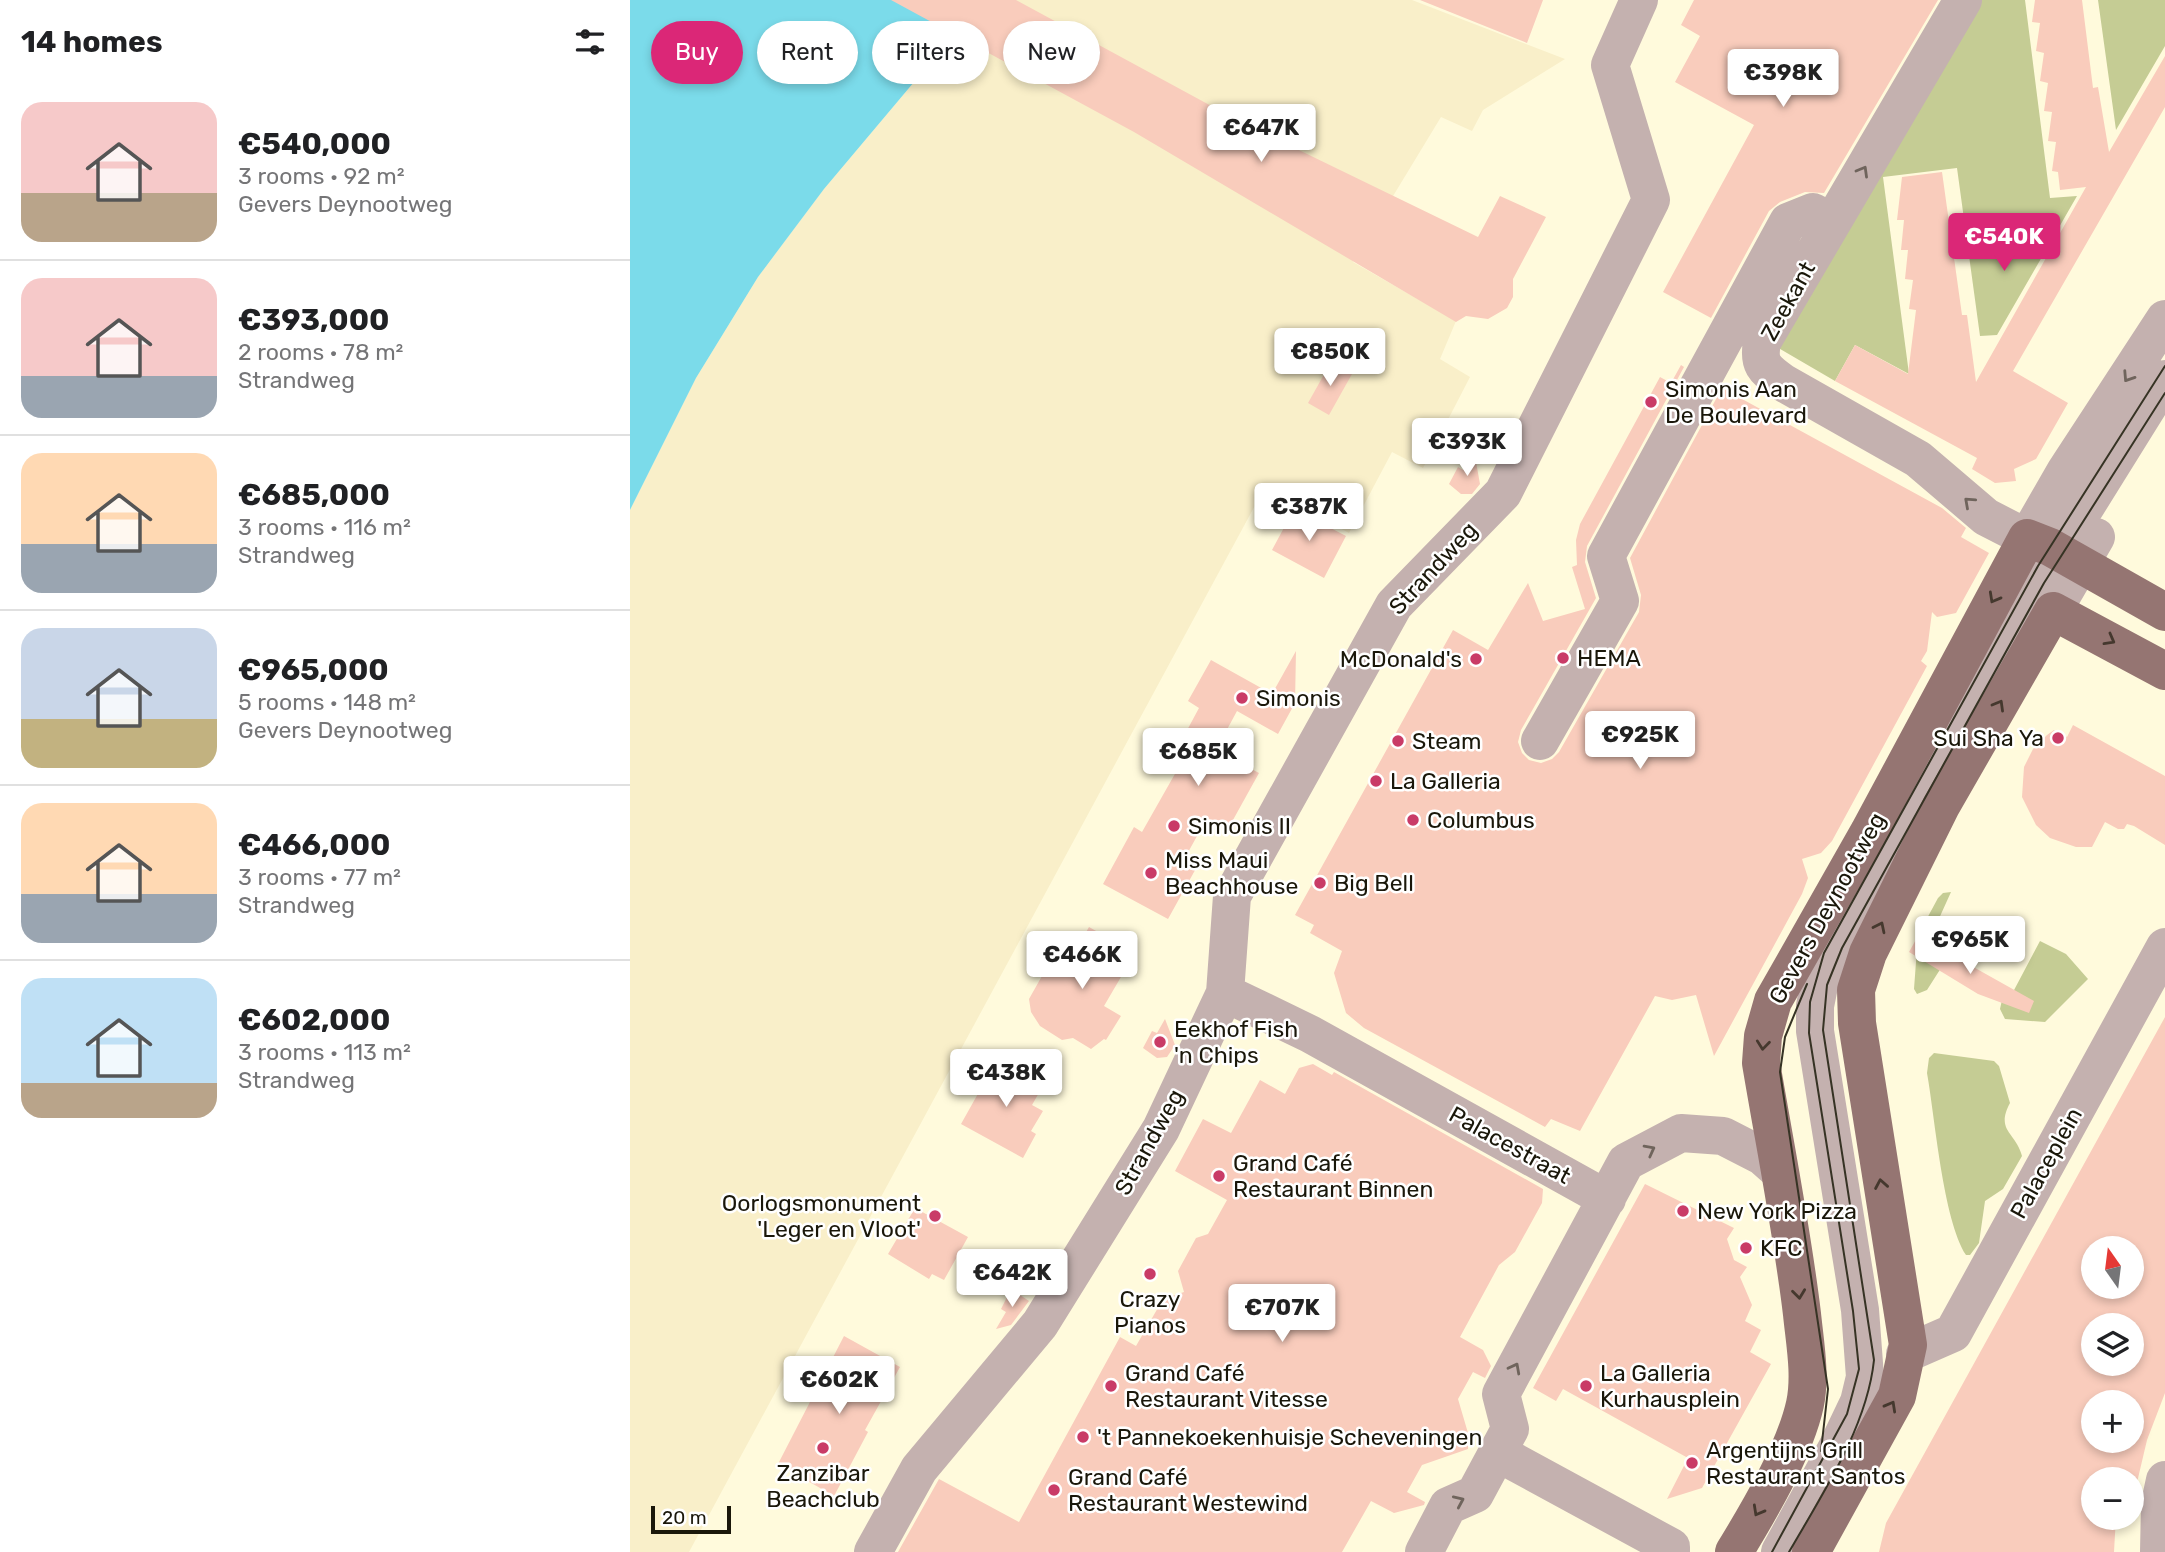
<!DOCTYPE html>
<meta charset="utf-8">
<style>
body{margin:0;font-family:Rubik,sans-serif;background:#f6f6f6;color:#202124;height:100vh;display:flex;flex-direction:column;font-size:26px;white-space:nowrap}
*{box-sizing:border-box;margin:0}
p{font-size:23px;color:#757577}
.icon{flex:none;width:38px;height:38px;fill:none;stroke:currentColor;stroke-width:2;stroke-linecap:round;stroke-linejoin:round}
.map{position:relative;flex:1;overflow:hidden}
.details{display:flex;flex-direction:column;background:#fff;width:630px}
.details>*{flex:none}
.top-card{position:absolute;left:21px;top:21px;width:665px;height:63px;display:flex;gap:14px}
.needle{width:46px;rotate:346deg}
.tools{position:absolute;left:1451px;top:1236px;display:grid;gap:14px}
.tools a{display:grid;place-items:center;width:63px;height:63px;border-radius:50%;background:#fff;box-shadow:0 4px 10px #0003;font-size:35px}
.scale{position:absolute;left:21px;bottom:18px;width:80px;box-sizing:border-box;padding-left:7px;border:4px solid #1a170a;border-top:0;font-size:19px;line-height:24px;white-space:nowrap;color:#1a170a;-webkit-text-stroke:5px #fff;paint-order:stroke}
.price{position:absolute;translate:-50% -60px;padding:0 16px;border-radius:7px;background:#fff;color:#222;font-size:23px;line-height:46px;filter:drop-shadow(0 2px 4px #0008)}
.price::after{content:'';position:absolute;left:50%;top:42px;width:21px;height:16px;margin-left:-10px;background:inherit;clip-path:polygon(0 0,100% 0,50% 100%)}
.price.selected{background:#db2777;color:#fff}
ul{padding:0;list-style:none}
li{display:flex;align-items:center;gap:21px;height:175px;padding:0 21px}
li+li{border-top:2px solid #e0e0e0}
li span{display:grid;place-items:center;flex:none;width:196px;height:140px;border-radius:21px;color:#555}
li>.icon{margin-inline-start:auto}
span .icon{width:84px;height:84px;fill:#fffc;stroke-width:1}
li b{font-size:30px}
h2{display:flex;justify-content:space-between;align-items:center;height:84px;padding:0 21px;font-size:30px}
.chip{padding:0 24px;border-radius:32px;background:#fff;box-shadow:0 4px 10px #0003;font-size:24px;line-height:63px}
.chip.selected{background:#db2777;color:#fff}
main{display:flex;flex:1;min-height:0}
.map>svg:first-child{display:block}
.green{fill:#c5cc94}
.sand{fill:#f9efc9}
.water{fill:#7bdbea}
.building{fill:#f9ccbc;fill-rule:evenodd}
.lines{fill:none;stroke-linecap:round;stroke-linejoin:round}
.minor{stroke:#c4b1af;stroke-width:38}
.major{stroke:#957572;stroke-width:38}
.tram{stroke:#363324;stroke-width:2}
.oneway{stroke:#6f645c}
.oneway2{stroke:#45382e}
.poi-dot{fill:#c93b67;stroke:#fff;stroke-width:2.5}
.labels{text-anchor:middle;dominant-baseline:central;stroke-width:5;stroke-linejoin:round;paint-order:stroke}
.street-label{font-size:23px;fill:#1a170a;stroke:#fff}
.poi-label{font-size:23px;fill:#1a170a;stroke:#fff;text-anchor:start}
</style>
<main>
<section class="details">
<h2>14 homes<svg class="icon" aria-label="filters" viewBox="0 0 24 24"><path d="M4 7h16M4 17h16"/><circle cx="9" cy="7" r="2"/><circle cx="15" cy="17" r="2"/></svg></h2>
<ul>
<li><span style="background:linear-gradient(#f6c9c9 65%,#b9a48a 0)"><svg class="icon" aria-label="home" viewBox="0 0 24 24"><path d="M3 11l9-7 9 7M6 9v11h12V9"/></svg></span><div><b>€540,000</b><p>3 rooms · 92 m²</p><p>Gevers Deynootweg</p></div></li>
<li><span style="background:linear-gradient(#f6c9c9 70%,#9aa5b1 0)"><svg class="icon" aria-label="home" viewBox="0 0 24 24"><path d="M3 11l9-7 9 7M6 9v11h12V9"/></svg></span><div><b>€393,000</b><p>2 rooms · 78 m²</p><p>Strandweg</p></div></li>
<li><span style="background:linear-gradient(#ffd9b3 65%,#9aa5b1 0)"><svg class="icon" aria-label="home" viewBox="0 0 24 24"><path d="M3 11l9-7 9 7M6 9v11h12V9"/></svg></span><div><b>€685,000</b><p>3 rooms · 116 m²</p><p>Strandweg</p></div></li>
<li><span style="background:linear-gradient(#c9d6e8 65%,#c2b280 0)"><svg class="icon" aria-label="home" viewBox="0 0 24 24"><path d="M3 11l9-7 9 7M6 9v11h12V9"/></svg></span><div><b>€965,000</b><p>5 rooms · 148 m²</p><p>Gevers Deynootweg</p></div></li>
<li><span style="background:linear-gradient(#ffd9b3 65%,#9aa5b1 0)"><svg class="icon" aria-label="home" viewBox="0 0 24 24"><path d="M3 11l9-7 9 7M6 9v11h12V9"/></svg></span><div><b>€466,000</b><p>3 rooms · 77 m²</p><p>Strandweg</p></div></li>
<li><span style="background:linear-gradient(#bfe0f5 75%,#b9a48a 0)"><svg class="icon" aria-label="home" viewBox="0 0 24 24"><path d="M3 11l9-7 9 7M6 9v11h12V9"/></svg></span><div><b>€602,000</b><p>3 rooms · 113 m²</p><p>Strandweg</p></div></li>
</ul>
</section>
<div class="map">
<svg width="1535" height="1552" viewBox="0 0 1535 1552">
<rect width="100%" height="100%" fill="#fffadc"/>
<!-- green -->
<path class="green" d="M1340 0H1395L1420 198 1447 196 1367 335 1350 336 1327 168 1253 177 1279 374 1225 345 1205 381 1140 343Z
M1468 0H1535V46L1486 130Z
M1321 892 1302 934 1303 949 1318 957 1297 990 1287 994 1284 989 1288 935 1308 898 1313 893Z
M1410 941 1436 954 1458 979 1415 1022 1375 1019 1370 1009 1372 1000 1383 992Z
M1304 1053 1364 1061 1369 1066 1380 1103C1365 1131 1386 1132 1392 1156L1373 1189 1355 1201 1349 1243 1340 1255H1336C1313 1219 1305 1118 1297 1073L1299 1058Z"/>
<!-- sand -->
<path class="sand" d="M334 0H782L935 59 853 110 842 131 811 117 723 262 826 321 810 359 840 377 793 468 762 452 719 533 635 487 59 1552H0V510L66 378 128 277 194 189 295 69Z"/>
<!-- water -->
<path class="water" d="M0 0H334L295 69 194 189 128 277 66 378 0 510Z"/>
<!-- building -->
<path class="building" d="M261 0H386L609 121 848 237 870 196 916 217 883 279V297L877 308 858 319 836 316 826 322 504 132Z
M790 0H913L897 43Z
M1064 0H1308L1194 193 1175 192 1150 202 1139 211 1081 318 1033 292 1124 125 1045 82 1070 36 1051 25Z
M1405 0H1452L1463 88 1468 87 1479 152 1535 56V107L1383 371 1438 403 1406 459 1384 469 1386 481 1365 483 1342 469 1347 458 1205 381 1225 345 1278 374 1286 310 1279 309 1283 280 1275 279 1278 250H1271L1274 220H1267L1272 177 1312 172 1332 315H1337L1346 382 1456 187 1430 190 1428 172 1422 171 1426 142 1418 141 1422 112 1414 111 1418 83 1410 81 1414 53 1406 51 1410 23 1402 22Z
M701 362 722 374 699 415 678 403Z
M1051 365 1054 367 957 546 955 562 966 598 891 730 888 742 892 753 899 760 911 763 922 759 929 752 1009 612 1011 595 1000 558 1092 388 1312 508 1336 528 1331 537 1359 553 1326 613 1307 617 1302 612 1297 651 1291 661 1297 666 1202 841 1191 853 1172 859 1178 878 1172 894 1084 1056 1066 995 1042 1000 1025 996 950 1131 921 1119 915 1127 734 1028 716 1013 704 973 712 951 680 933 684 925 665 915 823 630 858 650 898 583 913 621 955 609 942 567 947 565 946 540 950 524 1030 377 1041 383Z
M844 451 850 484 842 494H831L819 484 828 467 833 470Z
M664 509 716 536 694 578 642 550Z
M666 651 665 703 648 734 607 711 586 750 629 773 598 829 577 818 556 856 569 863 538 919 473 884 504 827 512 832 550 765 541 760 569 708 558 701 581 660 642 694Z
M1443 725 1535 776V845L1504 826 1497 824 1494 829H1488L1475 822 1462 847H1446L1420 838 1406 825 1392 797 1394 767 1403 749 1417 735 1424 730 1437 737Z
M459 927 505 953 474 1006 491 1016 476 1040 474 1039 461 1049 443 1038 432 1040 410 1026 401 1012 399 999 421 960 435 969Z
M1288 936 1404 1001 1399 1013 1348 994 1279 952Z
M1535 1017V1393L1517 1440 1505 1491 1502 1490V1479H1463V1517H1486L1484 1552H1249L1256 1523ZM1463 1248H1502V1286H1463ZM1463 1325H1502V1363H1463ZM1463 1402H1502V1440H1463Z
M535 1019 545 1045 537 1057 527 1058 513 1048 522 1031 527 1033Z
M368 1058 414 1084 402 1105 413 1111 401 1131 406 1134 393 1158 331 1124Z
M683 1064 702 1075 704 1072 913 1189 912 1203 885 1252 869 1265 830 1337 853 1350 861 1366 855 1378 843 1372 828 1399 838 1433V1449L792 1465 777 1492 795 1502 794 1505 764 1513 741 1501 712 1552H268L309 1479 389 1522 490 1337 506 1346 533 1299 554 1292 548 1271 566 1238 578 1234 597 1200 545 1171 573 1119 601 1133 630 1080 655 1094 669 1068Z
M1015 1184 1104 1228 1097 1239 1104 1260 1117 1267 1110 1277 1122 1305 1115 1321 1131 1330 1120 1352 1141 1364 1072 1488 1037 1499 1058 1458 933 1389 926 1401 903 1388Z
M285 1208 338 1237 314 1280 302 1274 299 1279 258 1254Z
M387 1293 399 1301 381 1325 366 1329 376 1312 371 1309 378 1295Z
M214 1336 270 1367 235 1430 238 1432 204 1496 148 1464Z"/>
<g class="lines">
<!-- minor -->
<path class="minor" d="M1333 0 1132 342C1128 364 1134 369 1152 382L1288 459 1356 517 1397 538
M1397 538 1435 472 1535 319
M1423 611 1466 537
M910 741 990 601 976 556 1158 222 1183 212 1202 222
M595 993 680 1034 977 1199
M1275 1354 1323 1333 1535 947
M868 1453 1041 1547V1552
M243 1552 289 1469 410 1324 531 1129 595 993 602 896 764 605 873 493 1021 200 980 65 1009 0
M794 1552 818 1506 845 1494 880 1429 871 1394 996 1162 1051 1133 1093 1136 1132 1156 1149 1171
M1150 1552 1207 1448 1229 1402 1235 1377 1230 1310 1185 1031V1006L1190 981 1382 625 1535 379
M1529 1552 1530 1503 1535 1480"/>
<!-- major -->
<path class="major" d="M1104 1552C1129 1511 1165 1450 1175 1404 1181 1375 1175 1344 1172 1314 1162 1230 1145 1146 1131 1063L1133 1036 1143 1001 1239 832 1397 538 1420 547 1535 612
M1181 1552 1267 1396 1278 1345 1227 1023 1226 990 1238 953 1311 806 1423 611 1535 671"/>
<!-- tram -->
<path class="tram" d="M1177 984 1155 1037 1150 1072 1198 1389 1191 1451
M1142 1552 1217 1414 1229 1369 1223 1311 1179 1033 1180 1002 1194 953 1408 566 1535 366
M1159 1552C1193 1493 1237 1427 1244 1360L1193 1030 1197 985 1212 948 1414 583 1535 393"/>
</g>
<!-- one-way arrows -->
<defs><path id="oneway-chevron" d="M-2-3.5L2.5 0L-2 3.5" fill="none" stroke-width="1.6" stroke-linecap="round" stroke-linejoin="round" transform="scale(1.75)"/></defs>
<g class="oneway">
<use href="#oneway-chevron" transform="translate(1233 171) rotate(-60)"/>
<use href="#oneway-chevron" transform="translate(1498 377) rotate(123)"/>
<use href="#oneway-chevron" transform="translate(1339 502) rotate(-138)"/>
<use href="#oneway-chevron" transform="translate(1020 1150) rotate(-28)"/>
<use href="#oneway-chevron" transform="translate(885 1368) rotate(-62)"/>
<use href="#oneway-chevron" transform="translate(829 1501) rotate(-24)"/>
</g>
<g class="oneway2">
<use href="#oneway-chevron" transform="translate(1364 598) rotate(119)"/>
<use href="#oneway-chevron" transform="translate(1480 640) rotate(29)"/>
<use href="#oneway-chevron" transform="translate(1369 705) rotate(-60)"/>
<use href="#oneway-chevron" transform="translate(1250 927) rotate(-64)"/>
<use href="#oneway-chevron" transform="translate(1133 1045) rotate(96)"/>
<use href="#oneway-chevron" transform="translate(1251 1184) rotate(-100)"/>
<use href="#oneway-chevron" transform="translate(1169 1294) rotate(83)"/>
<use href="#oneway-chevron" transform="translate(1261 1406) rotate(-61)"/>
<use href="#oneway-chevron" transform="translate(1128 1511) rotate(119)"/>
</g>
<!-- markers -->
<g class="poi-dot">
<circle cx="1021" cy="402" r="7"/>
<circle cx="933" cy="658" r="7"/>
<circle cx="846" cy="659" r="7"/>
<circle cx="612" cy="698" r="7"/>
<circle cx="1428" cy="738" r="7"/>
<circle cx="768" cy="741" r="7"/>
<circle cx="746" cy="781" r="7"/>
<circle cx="783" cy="820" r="7"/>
<circle cx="544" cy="826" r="7"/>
<circle cx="521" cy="873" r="7"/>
<circle cx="690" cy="883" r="7"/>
<circle cx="530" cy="1042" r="7"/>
<circle cx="589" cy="1176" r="7"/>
<circle cx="1053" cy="1211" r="7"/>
<circle cx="305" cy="1216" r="7"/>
<circle cx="1116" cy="1248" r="7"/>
<circle cx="520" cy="1274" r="7"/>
<circle cx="481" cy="1386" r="7"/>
<circle cx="956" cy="1386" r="7"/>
<circle cx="453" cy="1437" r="7"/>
<circle cx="193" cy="1448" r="7"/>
<circle cx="1062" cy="1463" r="7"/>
<circle cx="424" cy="1490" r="7"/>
</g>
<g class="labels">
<!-- street labels -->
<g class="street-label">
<text transform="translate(1158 301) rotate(-61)">Zeekant</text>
<text transform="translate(803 568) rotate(-47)">Strandweg</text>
<text transform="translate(1197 908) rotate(-61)">Gevers Deynootweg</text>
<text transform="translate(519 1142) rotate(-61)">Strandweg</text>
<text transform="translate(880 1145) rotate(29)">Palacestraat</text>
<text transform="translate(1416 1163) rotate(-61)">Palaceplein</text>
</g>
<!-- poi labels -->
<g class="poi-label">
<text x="1035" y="389">Simonis Aan<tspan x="1035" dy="26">De Boulevard</tspan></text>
<text x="947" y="658">HEMA</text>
<text x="832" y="659" text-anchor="end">McDonald's</text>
<text x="626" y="698">Simonis</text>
<text x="1414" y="738" text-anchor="end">Sui Sha Ya</text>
<text x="782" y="741">Steam</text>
<text x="760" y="781">La Galleria</text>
<text x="797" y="820">Columbus</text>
<text x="558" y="826">Simonis II</text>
<text x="535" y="860">Miss Maui<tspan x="535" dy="26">Beachhouse</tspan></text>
<text x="704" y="883">Big Bell</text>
<text x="544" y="1029">Eekhof Fish<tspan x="544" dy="26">'n Chips</tspan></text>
<text x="603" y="1163">Grand Café<tspan x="603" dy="26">Restaurant Binnen</tspan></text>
<text x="291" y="1203" text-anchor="end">Oorlogsmonument<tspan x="291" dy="26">'Leger en Vloot'</tspan></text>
<text x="1067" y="1211">New York Pizza</text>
<text x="1130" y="1248">KFC</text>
<text x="520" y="1299" text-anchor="middle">Crazy<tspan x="520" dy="26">Pianos</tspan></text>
<text x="495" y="1373">Grand Café<tspan x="495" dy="26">Restaurant Vitesse</tspan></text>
<text x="970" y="1373">La Galleria<tspan x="970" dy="26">Kurhausplein</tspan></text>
<text x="467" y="1437">'t Pannekoekenhuisje Scheveningen</text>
<text x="1076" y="1450">Argentijns Grill<tspan x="1076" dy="26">Restaurant Santos</tspan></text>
<text x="193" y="1473" text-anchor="middle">Zanzibar<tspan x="193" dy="26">Beachclub</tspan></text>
<text x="438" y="1477">Grand Café<tspan x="438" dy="26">Restaurant Westewind</tspan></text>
</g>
</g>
</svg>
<div class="tools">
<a><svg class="needle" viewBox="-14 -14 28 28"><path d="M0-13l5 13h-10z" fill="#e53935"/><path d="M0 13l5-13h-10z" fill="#757577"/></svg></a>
<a><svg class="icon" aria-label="layers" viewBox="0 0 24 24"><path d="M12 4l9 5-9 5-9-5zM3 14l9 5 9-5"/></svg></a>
<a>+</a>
<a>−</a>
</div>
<div class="scale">20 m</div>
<b class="price" style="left:1153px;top:109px">€398K</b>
<b class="price" style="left:631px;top:164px">€647K</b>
<b class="price selected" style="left:1374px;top:273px">€540K</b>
<b class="price" style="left:700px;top:388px">€850K</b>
<b class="price" style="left:837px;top:478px">€393K</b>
<b class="price" style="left:679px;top:543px">€387K</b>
<b class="price" style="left:1010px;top:771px">€925K</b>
<b class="price" style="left:568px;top:788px">€685K</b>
<b class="price" style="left:1340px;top:976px">€965K</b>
<b class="price" style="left:452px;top:991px">€466K</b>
<b class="price" style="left:376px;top:1109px">€438K</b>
<b class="price" style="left:382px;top:1309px">€642K</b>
<b class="price" style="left:652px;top:1344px">€707K</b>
<b class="price" style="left:209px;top:1416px">€602K</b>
<div class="top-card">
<a class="chip selected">Buy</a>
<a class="chip">Rent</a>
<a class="chip">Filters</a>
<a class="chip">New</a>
</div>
</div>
</main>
